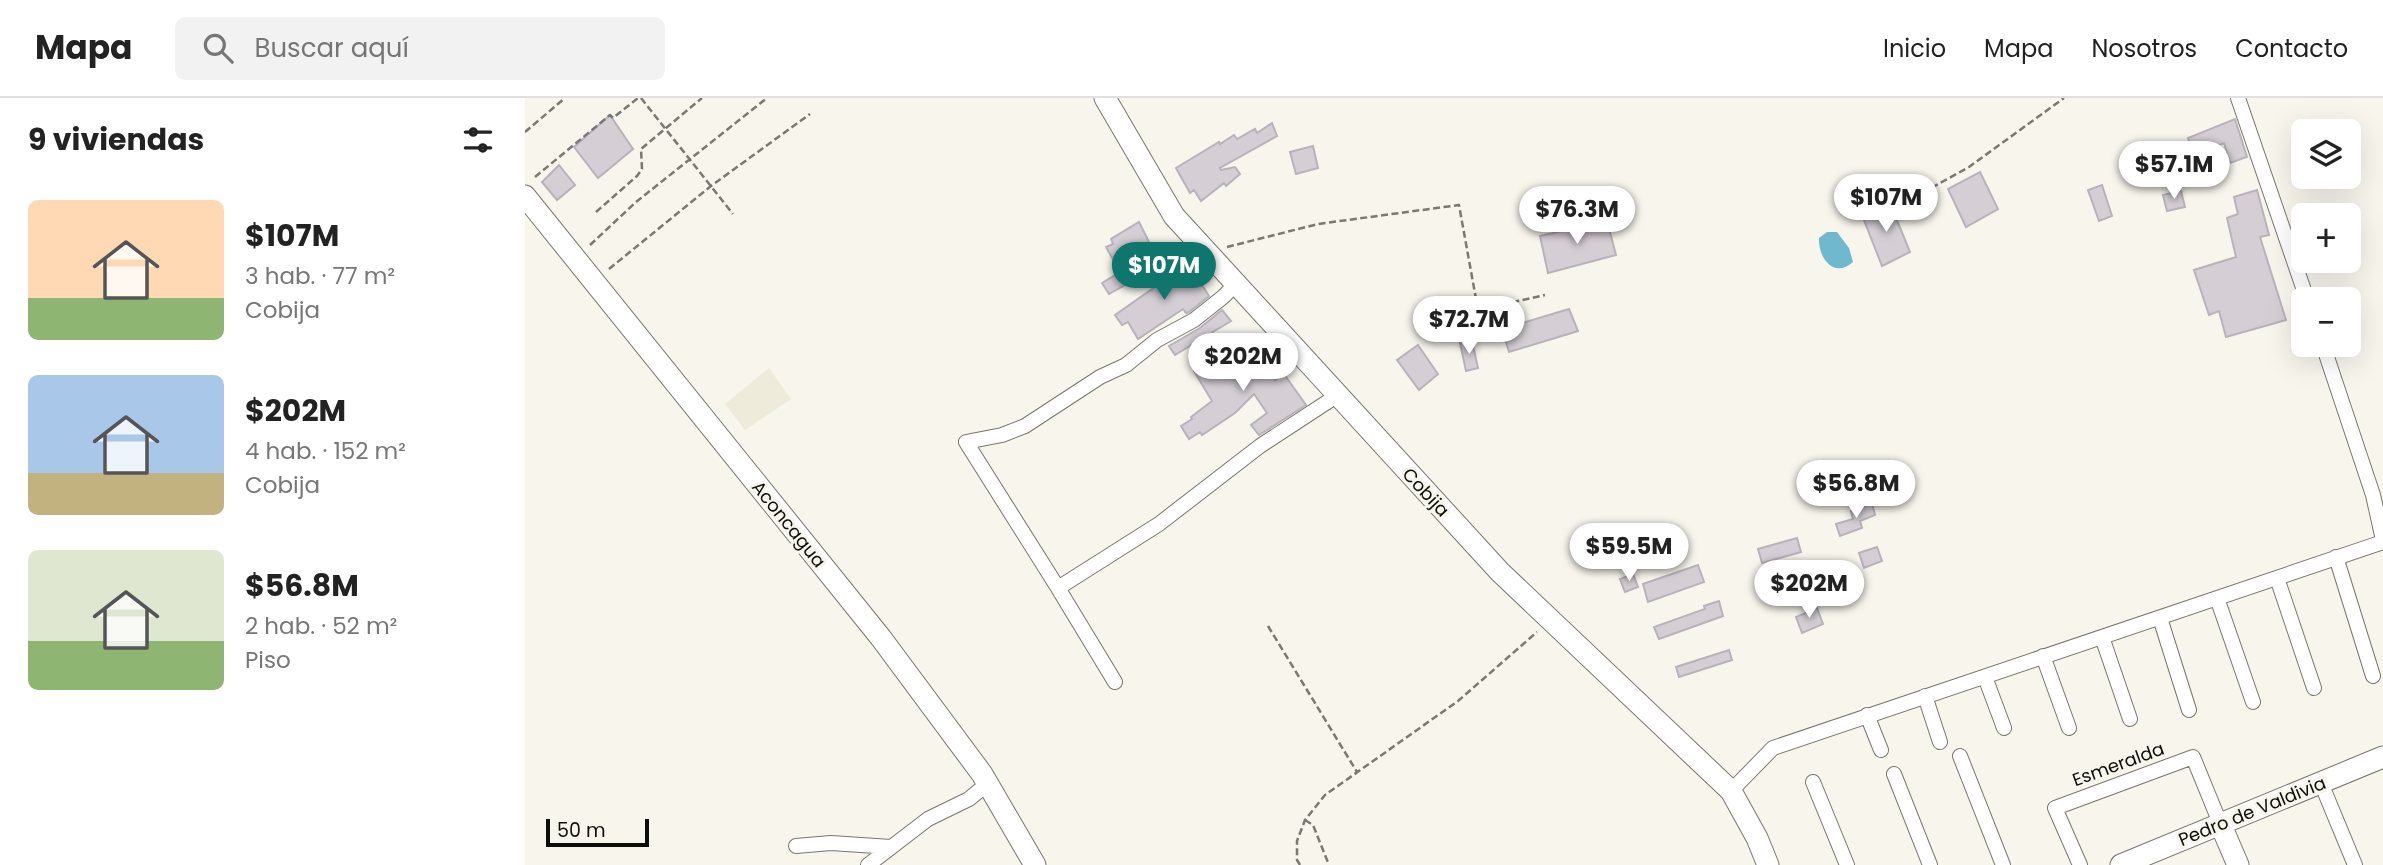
<!DOCTYPE html>
<html lang="es">
<meta charset="utf-8">
<style>
body{margin:0;font-family:Poppins,sans-serif;background:#f2f2f2;color:#222;height:100vh;display:flex;flex-direction:column;font-size:26px;white-space:nowrap}
*{box-sizing:border-box;margin:0}
p{font-size:23px;color:#767676}
.icon{flex:none;width:38px;height:38px;fill:none;stroke:currentColor;stroke-width:2;stroke-linecap:round;stroke-linejoin:round}
.map{position:relative;flex:1;overflow:hidden}
.sheet{display:flex;flex-direction:column;background:#fff;width:525px}
.sheet>*{flex:none}
.tools{position:absolute;left:1766px;top:21px;display:grid;gap:14px}
.tools a{display:grid;place-items:center;width:70px;height:70px;border-radius:10px;background:#fff;box-shadow:0 7px 28px #0002;font-size:35px}
.scale{position:absolute;left:21px;bottom:18px;width:103px;box-sizing:border-box;padding-left:7px;border:4px solid #0d0d0a;border-top:0;font-size:19px;line-height:24px;white-space:nowrap;color:#0d0d0a;-webkit-text-stroke:5px #f7f5ec;paint-order:stroke}
.price{position:absolute;translate:-50% -60px;padding:0 16px;border-radius:24px;background:#fff;color:#222;font-size:23px;line-height:46px;filter:drop-shadow(0 2px 4px #0008)}
.price::after{content:'';position:absolute;left:50%;top:42px;width:21px;height:16px;margin-left:-10px;background:inherit;clip-path:polygon(0 0,100% 0,50% 100%)}
.price.current{background:#0f766e;color:#fff}
ul{padding:0;list-style:none}
li{display:flex;align-items:center;gap:21px;height:175px;padding:0 28px}
li span{display:grid;place-items:center;flex:none;width:196px;height:140px;border-radius:10px;color:#555}
li>.icon{margin-inline-start:auto}
span .icon{width:84px;height:84px;fill:#fffc;stroke-width:1}
li b{font-size:30px}
h2{display:flex;justify-content:space-between;align-items:center;height:84px;padding:0 28px;font-size:30px}
header{display:flex;align-items:center;gap:42px;box-sizing:border-box;height:98px;padding:0 35px;background:#fff;border-bottom:2px solid #e0e0e0}
header strong{font-size:33px}
nav{display:flex;gap:38px;margin-inline-start:auto;font-size:24px}
.search{width:490px;height:63px;background:#f2f2f2;display:flex;align-items:center;gap:18px;box-sizing:border-box;padding:0 24px;border-radius:10px;color:#767676;font-size:26px}
main{display:flex;flex:1;min-height:0}
.map>svg:first-child{display:block}
.built{fill:#eeebda}
.water{fill:#6fb8cd}
.building{fill:#d5ced5;stroke:#b9b2ba;stroke-width:2}
.lines{fill:none;stroke-linecap:round;stroke-linejoin:round}
.street-casing{stroke:#78766e;stroke-width:16}
.secondary-casing{stroke:#78766e;stroke-width:23}
.path{stroke:#797872;stroke-width:2.5;stroke-dasharray:7 3.5;stroke-linecap:butt}
.street{stroke:#fff;stroke-width:14}
.secondary{stroke:#fff;stroke-width:21}
.labels{text-anchor:middle;dominant-baseline:central;stroke-width:6;stroke-linejoin:round;paint-order:stroke}
.street-label{font-size:18px;fill:#0d0d0a;stroke:#f7f5ec}
</style>
<header>
<strong>Mapa</strong>
<div class="search"><svg class="icon" aria-label="search" viewBox="0 0 24 24"><circle cx="10" cy="10" r="6"/><path d="M15 15l6 6"/></svg>Buscar aquí</div>
<nav><a>Inicio</a><a>Mapa</a><a>Nosotros</a><a>Contacto</a></nav>
</header>
<main>
<section class="sheet">
<h2>9 viviendas<svg class="icon" aria-label="filters" viewBox="0 0 24 24"><path d="M4 7h16M4 17h16"/><circle cx="9" cy="7" r="2"/><circle cx="15" cy="17" r="2"/></svg></h2>
<ul>
<li><span style="background:linear-gradient(#ffd9b3 70%,#8fb573 0)"><svg class="icon" aria-label="home" viewBox="0 0 24 24"><path d="M3 11l9-7 9 7M6 9v11h12V9"/></svg></span><div><b>$107M</b><p>3 hab. · 77 m²</p><p>Cobija</p></div></li>
<li><span style="background:linear-gradient(#a9c7e8 70%,#c2b280 0)"><svg class="icon" aria-label="home" viewBox="0 0 24 24"><path d="M3 11l9-7 9 7M6 9v11h12V9"/></svg></span><div><b>$202M</b><p>4 hab. · 152 m²</p><p>Cobija</p></div></li>
<li><span style="background:linear-gradient(#dfe7d0 65%,#8fb573 0)"><svg class="icon" aria-label="home" viewBox="0 0 24 24"><path d="M3 11l9-7 9 7M6 9v11h12V9"/></svg></span><div><b>$56.8M</b><p>2 hab. · 52 m²</p><p>Piso</p></div></li>
</ul>
</section>
<div class="map">
<svg width="1858" height="767" viewBox="0 0 1858 767">
<rect width="100%" height="100%" fill="#f7f5ec"/>
<!-- built -->
<path class="built" d="M244 270 266 301 220 332 200 306Z"/>
<!-- water -->
<path class="water" d="M1302 134H1312L1324 150 1328 164C1309 181 1293 160 1294 140Z"/>
<!-- building -->
<path class="building" d="M85 17 108 51 73 80 49 49Z
M1710 21 1722 59 1705 65 1699 45 1670 57 1663 40Z
M747 25 752 38 695 70 696 72 710 69 715 76 701 88 699 85 676 103 669 92 665 95 651 70 694 44 695 46 709 37 712 41 730 31 732 35Z
M788 48 793 70 771 76 765 54Z
M34 67 50 87 32 102 17 84Z
M1455 74 1473 111 1441 129 1423 91Z
M1577 87 1587 118 1574 123 1563 92Z
M1732 92 1744 137 1735 139 1761 222 1701 239 1694 213 1684 217 1669 172 1711 159 1702 120 1713 116 1709 99Z
M1656 93 1660 109 1642 113 1638 97Z
M1365 105 1385 154 1357 168 1337 117Z
M1082 123 1091 157 1023 175 1015 138Z
M614 124 627 150 636 145 645 162 584 196 577 185 595 174 581 149 588 146 586 141Z
M663 166 684 198 664 214 661 215 658 211 613 241 603 224 597 227 590 217Z
M1044 211 1053 233 984 254 977 231Z
M697 212 706 223 650 257 644 248 675 230Z
M947 243 953 270 941 273 935 245Z
M728 244 750 282 759 276 781 307 734 337 726 327 742 315 729 296 710 315 677 337 675 334 664 341 656 328 667 321 666 319 687 303 669 273 684 263 689 270Z
M893 247 913 276 894 292 872 262Z
M1347 405 1350 417 1335 423 1337 430 1315 438 1311 426 1328 421 1326 413Z
M1272 440 1276 454 1237 465 1233 451Z
M1352 449 1357 463 1339 470 1334 455Z
M1173 467 1179 484 1123 504 1118 486Z
M1287 471 1292 484 1243 501 1239 488Z
M1108 476 1113 489 1100 494 1095 481Z
M1194 503 1198 518 1134 541 1129 529 1180 511 1179 508Z
M1292 510 1298 526 1277 535 1271 519Z
M1204 552 1207 562 1154 579 1151 569Z"/>
<g class="lines">
<!-- street casing -->
<g class="street-casing">
<path id="street" d="M1713 0 1782 201
M711 186 698 199 669 222 632 242 601 267 575 279 500 328 477 337 441 344 533 490 634 426 735 348 813 297
M1798 247 1848 397 1858 442
M1811 459 1848 578
M1752 480 1789 590
M533 490 590 584
M1692 500 1728 604
M1635 520 1664 612
M1577 539 1605 621
M1518 558 1544 630
M1460 579 1479 630
M1400 598 1415 644
M1342 617 1356 652
M1435 658 1478 767
M1369 676 1405 767
M1288 684 1322 767
M1796 685 1830 767
M1206 693 1248 650 1858 444
M271 748 306 745 366 749
M343 767 403 721 444 701 462 686
M1555 767 1530 710 1668 659 1695 725"/>
</g>
<!-- secondary casing -->
<g class="secondary-casing">
<path id="secondary" d="M580 0 649 118 975 474 1206 693 1232 740 1243 767
M0 98 356 540 457 676 510 767
M1695 725 1713 767
M1596 767 1858 659"/>
</g>
<!-- path -->
<path class="path" d="M116 0 208 116
M0 34 40 0
M10 79 85 17 88 20 113 0
M1379 105 1444 69 1539 0
M71 114 112 78 117 71 116 51 177 0
M65 147 111 104 242 0
M702 149 793 126 934 107 953 212 1020 197
M84 171 186 88 285 16
M743 528 832 674
M780 722 788 727 804 767
M775 767 772 762V743L780 722 800 697 933 603 1012 534"/>
<!-- street -->
<use href="#street" class="street"/>
<!-- secondary -->
<use href="#secondary" class="secondary"/>
</g>
<g class="labels">
<!-- street labels -->
<g class="street-label">
<text transform="translate(901 394) rotate(47)">Cobija</text>
<text transform="translate(264 426) rotate(51)">Aconcagua</text>
<text transform="translate(1593 666) rotate(-20)">Esmeralda</text>
<text transform="translate(1727 713) rotate(-22)">Pedro de Valdivia</text>
</g>
</g>
</svg>
<div class="tools">
<a><svg class="icon" aria-label="layers" viewBox="0 0 24 24"><path d="M12 4l9 5-9 5-9-5zM3 14l9 5 9-5"/></svg></a>
<a>+</a>
<a>−</a>
</div>
<div class="scale">50 m</div>
<b class="price" style="left:1649px;top:103px">$57.1M</b>
<b class="price" style="left:1361px;top:136px">$107M</b>
<b class="price" style="left:1052px;top:148px">$76.3M</b>
<b class="price current" style="left:639px;top:204px">$107M</b>
<b class="price" style="left:944px;top:258px">$72.7M</b>
<b class="price" style="left:718px;top:295px">$202M</b>
<b class="price" style="left:1331px;top:422px">$56.8M</b>
<b class="price" style="left:1104px;top:485px">$59.5M</b>
<b class="price" style="left:1284px;top:522px">$202M</b>
</div>
</main>
